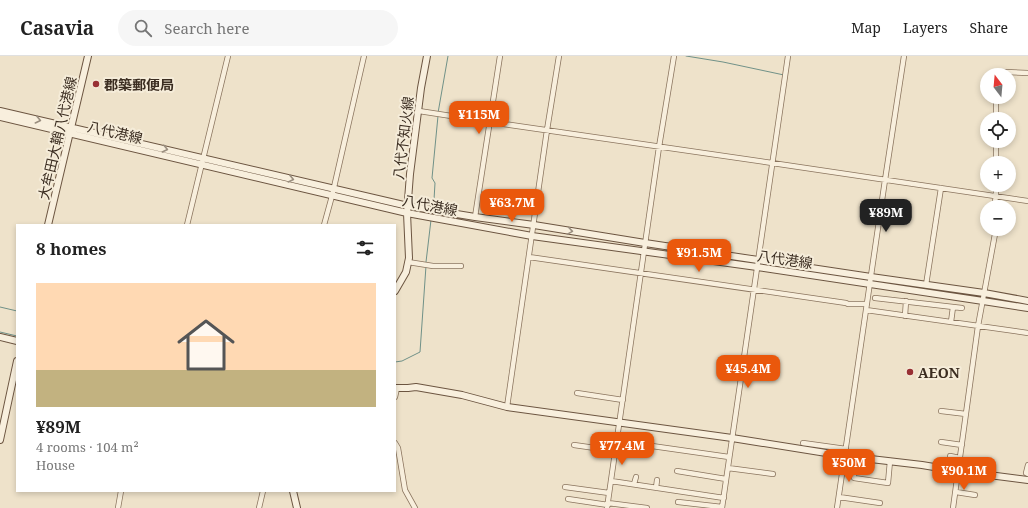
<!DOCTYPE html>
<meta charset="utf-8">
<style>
body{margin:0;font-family:"Noto Serif","Noto Sans JP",serif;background:#f6f6f6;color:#222;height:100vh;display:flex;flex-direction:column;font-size:15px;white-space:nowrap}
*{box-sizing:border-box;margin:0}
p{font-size:13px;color:#767676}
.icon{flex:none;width:22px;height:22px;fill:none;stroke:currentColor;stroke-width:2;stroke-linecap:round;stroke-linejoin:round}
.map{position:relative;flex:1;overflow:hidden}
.panel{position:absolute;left:16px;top:168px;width:380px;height:268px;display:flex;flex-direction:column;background:#fff;border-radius:0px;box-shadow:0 2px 6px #0003}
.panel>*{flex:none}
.needle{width:26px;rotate:344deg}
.buttons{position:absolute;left:980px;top:12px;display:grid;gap:8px}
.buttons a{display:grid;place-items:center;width:36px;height:36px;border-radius:50%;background:#fff;box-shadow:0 2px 6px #0003;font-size:20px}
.price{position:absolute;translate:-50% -34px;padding:0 9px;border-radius:8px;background:#ea580c;color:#fff;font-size:13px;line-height:26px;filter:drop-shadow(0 1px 2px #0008)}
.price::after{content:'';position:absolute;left:50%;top:24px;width:12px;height:9px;margin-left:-6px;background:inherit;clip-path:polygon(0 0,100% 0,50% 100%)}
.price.current{background:#222;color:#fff}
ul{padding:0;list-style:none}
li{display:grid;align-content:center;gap:8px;height:212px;padding:0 20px}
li+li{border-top:1px solid #e0e0e0}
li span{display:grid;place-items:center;height:124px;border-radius:0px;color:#555}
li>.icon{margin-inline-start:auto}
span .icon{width:72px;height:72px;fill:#fffc;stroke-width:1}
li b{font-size:17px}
h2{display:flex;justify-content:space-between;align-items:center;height:48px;padding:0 20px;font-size:17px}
header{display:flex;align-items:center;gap:24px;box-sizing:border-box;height:56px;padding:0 20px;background:#fff;border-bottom:1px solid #e0e0e0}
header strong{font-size:19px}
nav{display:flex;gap:22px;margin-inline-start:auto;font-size:14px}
.search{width:280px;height:36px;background:#f6f6f6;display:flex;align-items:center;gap:10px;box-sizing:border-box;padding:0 14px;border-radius:22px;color:#767676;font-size:15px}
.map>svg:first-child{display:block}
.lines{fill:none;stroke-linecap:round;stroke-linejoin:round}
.stream{stroke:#709188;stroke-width:1}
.street-casing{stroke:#8a745e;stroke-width:6}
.secondary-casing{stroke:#6c5541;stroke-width:8}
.street{stroke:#f8efdd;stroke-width:4.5}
.secondary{stroke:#f8efdd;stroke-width:6}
.oneway{stroke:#9a8e7f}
.poi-dot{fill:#983034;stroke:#f5ecd9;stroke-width:1.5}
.labels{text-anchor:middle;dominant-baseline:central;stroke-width:4;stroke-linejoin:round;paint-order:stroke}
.poi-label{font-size:14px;font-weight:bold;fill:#3b2d21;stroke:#f5ecd9;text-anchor:start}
.street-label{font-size:14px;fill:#3b2d21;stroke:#f5ecd9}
</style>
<header>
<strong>Casavia</strong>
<div class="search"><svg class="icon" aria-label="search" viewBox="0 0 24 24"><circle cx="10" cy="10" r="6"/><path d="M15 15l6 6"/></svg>Search here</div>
<nav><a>Map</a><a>Layers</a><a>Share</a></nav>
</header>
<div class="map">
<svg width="1028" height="452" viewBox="0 0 1028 452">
<rect width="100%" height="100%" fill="#eee2ca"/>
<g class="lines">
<!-- stream -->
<path class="stream" d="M686 0 723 6 784 19
M438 57 448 0
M434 144 435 127 432 122 438 60
M426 206 431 164
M0 251 17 255
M0 276 17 280
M395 306 402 305 420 296 426 210"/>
<!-- street casing -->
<g class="street-casing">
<path id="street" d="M1005 16 1028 17
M419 55 490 66 772 107 1028 145
M996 63V46
M996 107V85
M994 151 996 140V129
M475 161 500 0
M187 169 228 0
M324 169 332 140 364 0
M529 201 846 247 848 248H867
M408 206 433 210H461
M926 229 941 132
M875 242 962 252
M866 254 1028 277
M905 260 906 245
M951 266 953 251
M577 337 623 344
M395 341 397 332
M507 351 547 74 559 0
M941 355 966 358
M617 385 729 401
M941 386 962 389
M395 387 398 392 405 434 415 452
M803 387 846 393
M574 389 616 395
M950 400 960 402
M854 401V422L888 427 890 405
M1028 409 1026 417 1028 418
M728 412 773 418
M677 415 726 423
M611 425 724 442
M634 428 636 421
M565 431 609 437
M656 432 657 424
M956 436 975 439
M839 441 880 447
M568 443 608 449
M678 446 722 451
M608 447 647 452
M118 452 121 435
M259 452 263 435
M607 452 659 91 674 0
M722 452 788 0
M837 452 885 124 904 0
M953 452 978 270 995 178 994 173"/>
</g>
<!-- secondary casing -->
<g class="secondary-casing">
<path id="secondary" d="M0 55 408 150 475 161 534 169 645 187 871 221 984 237 1028 245
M0 61 407 157 532 180 757 211 983 245 1028 252
M48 169 88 0
M395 235 406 216 409 202 407 157 410 118 421 32 427 0
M0 281 17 285
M395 332H408L416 331 462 339 507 351 732 382 845 400 922 409 958 415 1028 424
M0 384 17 305
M293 435 297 452"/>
</g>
<!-- street -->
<use href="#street" class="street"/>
<!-- secondary -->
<use href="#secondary" class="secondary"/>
</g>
<!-- one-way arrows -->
<defs><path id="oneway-chevron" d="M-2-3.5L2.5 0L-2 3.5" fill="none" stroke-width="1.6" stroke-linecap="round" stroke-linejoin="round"/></defs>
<g class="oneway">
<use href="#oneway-chevron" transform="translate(38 64) rotate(13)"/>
<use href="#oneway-chevron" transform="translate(165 93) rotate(13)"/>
<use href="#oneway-chevron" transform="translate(291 123) rotate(13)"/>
<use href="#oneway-chevron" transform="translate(570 175) rotate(9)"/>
</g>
<!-- markers -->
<g class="poi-dot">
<circle cx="96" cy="28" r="4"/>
<circle cx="910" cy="316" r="4"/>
</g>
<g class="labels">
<!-- poi labels -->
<g class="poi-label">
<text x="104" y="28">郡築郵便局</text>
<text x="918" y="316">AEON</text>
</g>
<!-- street labels -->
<g class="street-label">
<text transform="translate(115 76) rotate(13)">八代港線</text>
<text transform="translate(57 82) rotate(-77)">大牟田大鞘八代港線</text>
<text transform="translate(403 82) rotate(-83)">八代不知火線</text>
<text transform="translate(430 149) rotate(11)">八代港線</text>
<text transform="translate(785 203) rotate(8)">八代港線</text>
</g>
</g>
</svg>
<div class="buttons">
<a><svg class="needle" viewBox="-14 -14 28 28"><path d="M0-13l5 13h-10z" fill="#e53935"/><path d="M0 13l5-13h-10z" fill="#767676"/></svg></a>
<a><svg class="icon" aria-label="locate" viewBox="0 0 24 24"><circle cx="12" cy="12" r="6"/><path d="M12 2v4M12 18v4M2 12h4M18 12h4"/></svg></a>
<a>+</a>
<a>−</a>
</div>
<b class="price" style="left:479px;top:79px">¥115M</b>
<b class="price" style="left:512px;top:167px">¥63.7M</b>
<b class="price current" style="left:886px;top:177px">¥89M</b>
<b class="price" style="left:699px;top:217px">¥91.5M</b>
<b class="price" style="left:748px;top:333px">¥45.4M</b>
<b class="price" style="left:622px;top:410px">¥77.4M</b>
<b class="price" style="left:849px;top:427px">¥50M</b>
<b class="price" style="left:964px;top:435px">¥90.1M</b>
<section class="panel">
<h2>8 homes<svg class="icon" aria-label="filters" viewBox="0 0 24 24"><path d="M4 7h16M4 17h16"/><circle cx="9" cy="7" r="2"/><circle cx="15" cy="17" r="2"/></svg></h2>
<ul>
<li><span style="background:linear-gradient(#ffd9b3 70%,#c2b280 0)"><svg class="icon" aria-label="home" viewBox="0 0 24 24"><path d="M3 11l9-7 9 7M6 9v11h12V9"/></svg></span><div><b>¥89M</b><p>4 rooms · 104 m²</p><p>House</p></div></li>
</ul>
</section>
</div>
